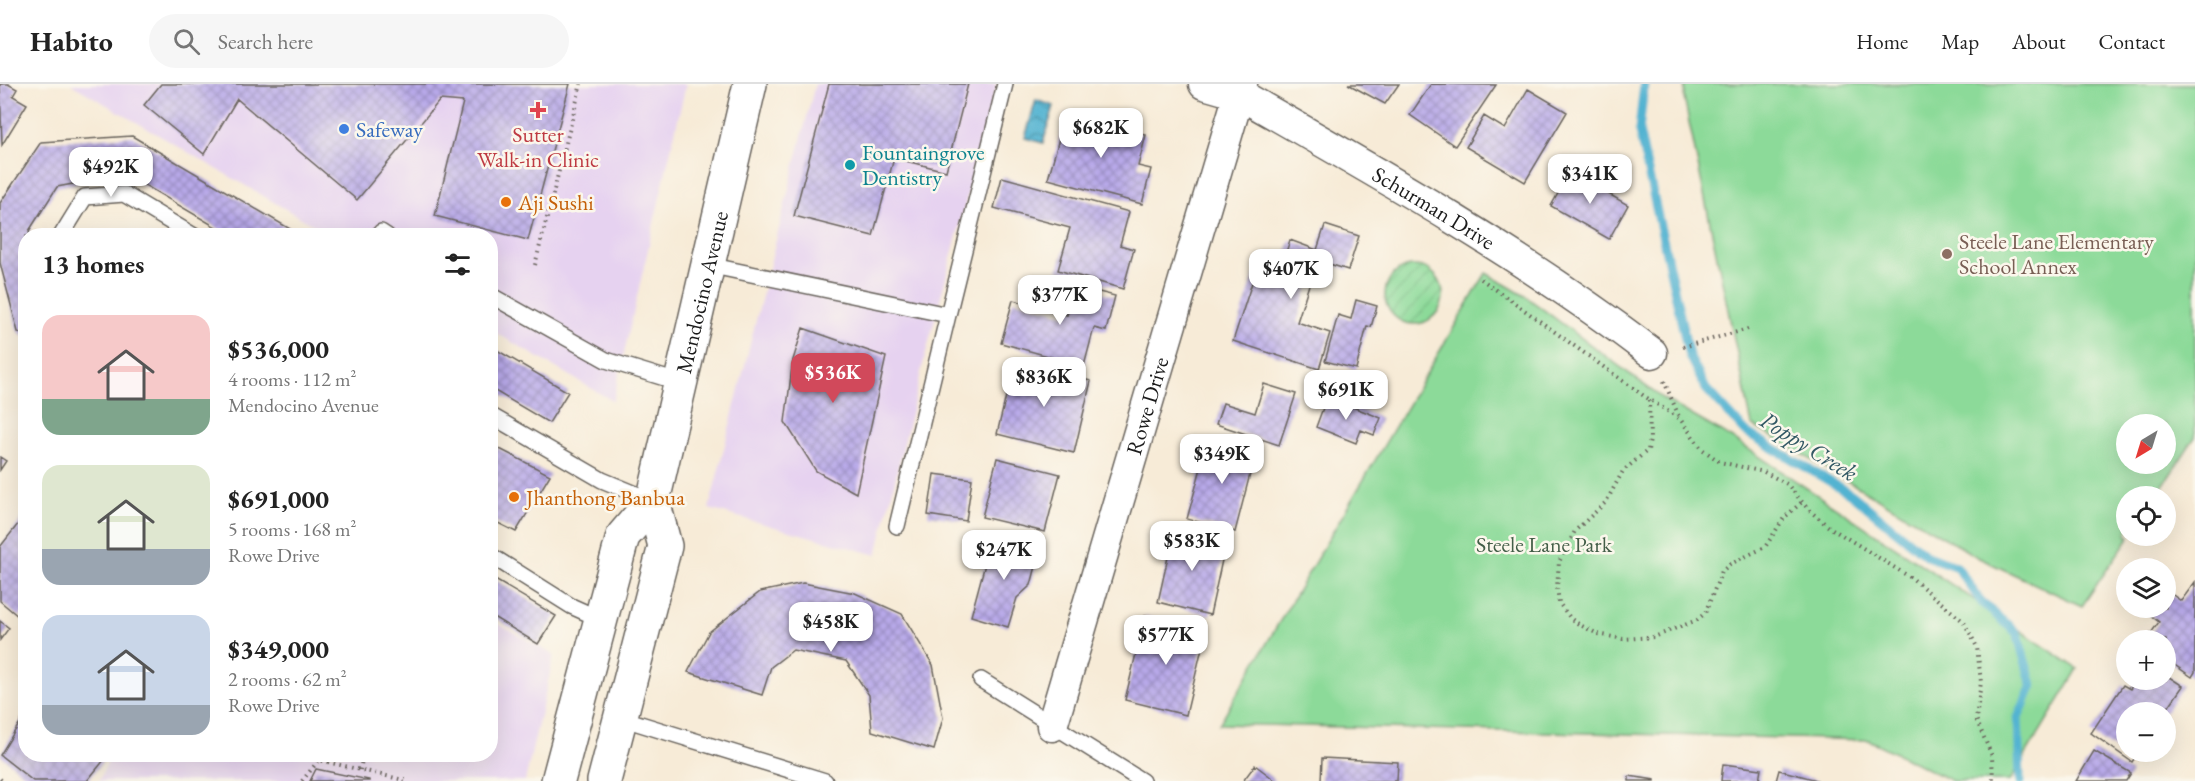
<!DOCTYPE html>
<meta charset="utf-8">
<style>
body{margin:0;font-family:"EB Garamond",serif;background:#f6f6f6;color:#222;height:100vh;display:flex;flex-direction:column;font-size:22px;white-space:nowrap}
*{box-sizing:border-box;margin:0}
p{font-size:20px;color:#767676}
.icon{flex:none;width:33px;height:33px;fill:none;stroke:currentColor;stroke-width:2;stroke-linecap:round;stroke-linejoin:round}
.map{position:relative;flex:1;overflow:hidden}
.panel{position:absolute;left:18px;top:144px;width:480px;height:534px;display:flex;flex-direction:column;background:#fff;border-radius:24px;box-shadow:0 6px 24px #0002}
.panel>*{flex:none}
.needle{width:39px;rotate:218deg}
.buttons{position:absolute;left:2116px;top:330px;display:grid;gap:12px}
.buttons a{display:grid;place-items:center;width:60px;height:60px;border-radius:50%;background:#fff;box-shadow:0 6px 24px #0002;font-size:30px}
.price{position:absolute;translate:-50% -51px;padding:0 14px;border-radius:12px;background:#fff;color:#222;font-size:20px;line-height:39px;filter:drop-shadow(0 2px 3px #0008)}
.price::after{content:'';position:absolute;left:50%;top:36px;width:18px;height:14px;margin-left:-9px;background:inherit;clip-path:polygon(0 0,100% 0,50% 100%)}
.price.current{background:#d1495b;color:#fff}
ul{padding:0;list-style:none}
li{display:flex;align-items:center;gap:18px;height:150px;padding:0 24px}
li span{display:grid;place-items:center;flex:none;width:168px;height:120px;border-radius:18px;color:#555}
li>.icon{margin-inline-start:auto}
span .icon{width:72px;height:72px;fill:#fffc;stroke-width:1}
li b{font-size:26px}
h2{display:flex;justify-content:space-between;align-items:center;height:72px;padding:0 24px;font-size:26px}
header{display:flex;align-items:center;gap:36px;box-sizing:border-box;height:84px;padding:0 30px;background:#fff;border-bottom:2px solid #e0e0e0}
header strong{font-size:28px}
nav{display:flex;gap:33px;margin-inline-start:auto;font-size:21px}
.search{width:420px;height:54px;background:#f6f6f6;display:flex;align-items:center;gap:15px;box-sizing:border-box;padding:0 21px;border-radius:33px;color:#767676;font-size:22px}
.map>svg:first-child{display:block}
.built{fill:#e6d2f0}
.park{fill:#8cda99;stroke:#547b5a;stroke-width:1.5;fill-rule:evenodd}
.garden{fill:url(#garden-furrows);stroke:#547b5a;stroke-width:1.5}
.water{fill:url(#water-waves);stroke:#376876;stroke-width:1.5}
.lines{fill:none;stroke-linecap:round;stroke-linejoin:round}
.stream{stroke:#52b3d1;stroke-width:9}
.building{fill:url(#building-cross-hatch)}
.service-casing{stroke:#69645d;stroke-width:18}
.minor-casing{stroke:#69645d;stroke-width:33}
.secondary-casing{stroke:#69645d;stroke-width:36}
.path{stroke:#69645d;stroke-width:4;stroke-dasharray:1.5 4.5;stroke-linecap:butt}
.service{stroke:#fff;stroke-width:15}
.minor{stroke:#fff;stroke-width:30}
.secondary{stroke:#fff;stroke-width:33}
.health-dot{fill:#e0444e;stroke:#fbf7ec;stroke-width:2}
.shop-dot{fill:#3f7fe0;stroke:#fbf7ec;stroke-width:2}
.culture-dot{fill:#0f9aa8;stroke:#fbf7ec;stroke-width:2}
.food-dot{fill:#e8710a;stroke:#fbf7ec;stroke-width:2}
.education-dot{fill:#8d6e63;stroke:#fbf7ec;stroke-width:2}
.labels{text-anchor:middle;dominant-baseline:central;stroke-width:5;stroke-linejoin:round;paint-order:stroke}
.shop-label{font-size:22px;fill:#366cbe;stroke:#fbf7ec;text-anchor:start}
.health-label{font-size:22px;fill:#be3a42;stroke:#fbf7ec}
.culture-label{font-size:22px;fill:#0d838f;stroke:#fbf7ec;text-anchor:start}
.food-label{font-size:22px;fill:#c56008;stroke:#fbf7ec;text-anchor:start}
.street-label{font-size:22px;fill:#1c1c1c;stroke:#fbf7ec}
.education-label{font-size:22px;fill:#785e54;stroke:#fbf7ec;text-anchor:start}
.park-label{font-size:22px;fill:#435e48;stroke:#fbf7ec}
.water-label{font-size:24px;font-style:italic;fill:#325864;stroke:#fbf7ec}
</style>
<header>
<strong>Habito</strong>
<div class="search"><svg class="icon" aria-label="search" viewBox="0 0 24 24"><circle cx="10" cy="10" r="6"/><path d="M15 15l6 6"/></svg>Search here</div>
<nav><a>Home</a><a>Map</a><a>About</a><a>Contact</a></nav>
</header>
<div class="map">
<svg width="2195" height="697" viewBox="0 0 2195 697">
<defs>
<pattern id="garden-furrows" width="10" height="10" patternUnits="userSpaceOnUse" patternTransform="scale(1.5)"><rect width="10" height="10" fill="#8cda99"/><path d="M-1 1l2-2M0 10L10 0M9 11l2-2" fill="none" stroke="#78ba83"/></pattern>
<pattern id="water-waves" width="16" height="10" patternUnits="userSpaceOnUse" patternTransform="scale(1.5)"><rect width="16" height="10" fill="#52b3d1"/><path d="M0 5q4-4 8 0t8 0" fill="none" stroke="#4391a9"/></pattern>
<pattern id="building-cross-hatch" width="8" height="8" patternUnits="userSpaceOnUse" patternTransform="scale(1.5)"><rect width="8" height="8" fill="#b8a9e9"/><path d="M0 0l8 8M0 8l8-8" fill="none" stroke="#9589bc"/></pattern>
</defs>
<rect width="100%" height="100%" fill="#fbf7ec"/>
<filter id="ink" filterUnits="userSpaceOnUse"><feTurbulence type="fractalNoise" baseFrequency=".0167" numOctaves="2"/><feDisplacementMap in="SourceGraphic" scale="12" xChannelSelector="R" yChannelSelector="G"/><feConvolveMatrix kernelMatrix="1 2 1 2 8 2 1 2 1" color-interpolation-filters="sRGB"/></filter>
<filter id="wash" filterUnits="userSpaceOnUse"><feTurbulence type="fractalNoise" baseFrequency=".008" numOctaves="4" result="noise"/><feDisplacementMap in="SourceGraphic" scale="24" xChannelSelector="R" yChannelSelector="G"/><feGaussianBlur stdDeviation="1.35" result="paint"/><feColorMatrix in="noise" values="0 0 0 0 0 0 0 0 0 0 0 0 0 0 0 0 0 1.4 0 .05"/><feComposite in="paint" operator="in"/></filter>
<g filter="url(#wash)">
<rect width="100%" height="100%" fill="#f7ebd7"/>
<!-- built -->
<path class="built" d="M71 0H686L613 317 491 246 490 152 330 151Z
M815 0H997L922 284 877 471 709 425Z
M491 536 554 571 525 697H99L111 671 490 670Z"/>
<!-- park -->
<path class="park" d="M1685 0H2195V353L2156 412H2127V452H2130L2082 522 1979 474 1752 341 1684 14ZM2127 340H2166V380H2127Z
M1486 189 1525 212 1662 314 1733 355 2078 585 2010 697H1952L1869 656 1219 640Z"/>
<!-- garden -->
<path class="garden" d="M1385 211a29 29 0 1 1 58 0a29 29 0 1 1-58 0Z"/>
<!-- water -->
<path class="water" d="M1036 16 1054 22 1043 59 1025 54Z"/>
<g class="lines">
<!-- stream -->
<path class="stream" d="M1644 0 1639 47 1689 272 1706 305 1746 348 1851 410 1927 472 1957 483 1982 519 2017 549 2032 601 2018 634 2020 697"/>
</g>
<g id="blocks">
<!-- building -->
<path class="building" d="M0 0H8L17 5 13 12 27 20 2 61Z
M161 0H570L528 156 435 132 463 18 440 16 357 116 237 15 204 70 144 21Z
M829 0H968L946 87 894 74 873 152 794 132Z
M1348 0H1399L1385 20Z
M1431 0 1496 1 1455 62 1410 31Z
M1528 5 1567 28 1525 98 1466 63 1484 32 1505 45Z
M1066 29 1146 51 1138 82 1151 85 1142 120 1048 95Z
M132 52 302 152H231L126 90 57 103 29 147 30 152H26V253L18 248 0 179V119L41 58Z
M1570 88 1628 121 1609 155 1551 122Z
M1002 93 1129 128 1120 161 1134 165 1123 205 1058 186 1070 144 994 124Z
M1325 141 1359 152 1348 186 1317 176 1297 238 1330 249 1319 285 1233 257 1260 174 1282 181 1290 156 1317 166Z
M1075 202 1115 212 1106 247 1094 244 1084 282 1001 259 1013 216 1067 231Z
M1356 216 1377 222 1371 243 1367 242 1356 285 1325 277 1338 231 1351 235Z
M803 244 886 273 856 409 816 387 785 338 793 276Z
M490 262 568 308 549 339 490 304Z
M1014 278 1091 297 1074 369 997 350Z
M1264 300 1296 310 1279 361 1216 340 1223 319 1255 329Z
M1327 313 1381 334 1374 351 1361 346 1356 359 1316 343Z
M1209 355 1256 367 1235 448 1187 435Z
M490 360 550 391 516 448 490 435Z
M0 373 6 377 0 386Z
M997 374 1060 390 1045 448 982 433Z
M934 390 972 395 966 437 928 431Z
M26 430V525L19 533 0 517V463Z
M1174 446 1226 458 1210 531 1158 518Z
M992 454 1040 467 1031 501 1017 514 1008 543 971 532Z
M490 493 556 532 538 560 490 531Z
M2195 498V588L2192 593 2166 575V556H2146L2159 538 2141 524H2166V506L2181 517Z
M803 499 855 509 902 530 933 581 943 634 934 666 872 647 869 611 846 577 793 566 771 583 762 611 688 588 709 548 760 508Z
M1145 532 1206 547 1186 631 1125 616Z
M0 537 9 544 0 556Z
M2166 591 2183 602 2165 628H2127V668H2139L2132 678 2091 649 2123 601 2130 605 2137 596H2166Z
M26 629V670H109L87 697H33L0 671Z
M2094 667 2131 689 2126 697H2076Z
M1322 674 1398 678 1397 697H1321Z
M1723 680 1761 685 1759 697H1721Z
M1255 681 1276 697H1243Z
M316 685 369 696V697H310Z
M1779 686 1817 696V697H1776Z
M1629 692 1655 696V697H1629Z"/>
</g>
</g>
<g filter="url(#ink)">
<use href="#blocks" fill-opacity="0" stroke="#69645d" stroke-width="1.5"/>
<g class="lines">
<!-- service casing -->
<g class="service-casing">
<path id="service" d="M381 148 387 152
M61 152 85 113 124 110 194 152
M708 181 948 231 897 442
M490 211 606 276 681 299
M948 231 1005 0
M490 331 602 396 653 417
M490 471 571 522 600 535
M981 596 1142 697
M621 634 825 697"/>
</g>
<!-- minor casing -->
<g class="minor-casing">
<g id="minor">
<path id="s1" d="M1204 0 1239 10C1380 90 1523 171 1652 269"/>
<path id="s2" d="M1052 642 1242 0"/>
</g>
</g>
<!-- secondary casing -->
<g class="secondary-casing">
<g id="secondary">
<path id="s3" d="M558 697 623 452 653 417 750 0"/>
<path d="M604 697 665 462 653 417"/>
</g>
</g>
<!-- path -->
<path class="path" d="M535 181 581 0
M1481 195 1644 312 1680 335 1702 365 1720 378 1764 388 1787 400 1809 426 1829 443 1913 495 1964 538 1977 563 1981 598 1976 635 1992 672 1993 697
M1683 263 1748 245
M1664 297 1680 335
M1649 316 1650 356 1648 366 1623 387 1606 418 1575 447 1559 478 1557 503 1559 519 1571 535 1580 541 1598 550 1623 555 1654 553 1697 536 1705 529 1722 487 1730 480 1765 463 1784 434 1802 418
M360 686 363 670
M0 695 2 697
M302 697 319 676 408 697"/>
<!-- service -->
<use href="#service" class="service"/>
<!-- minor -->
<use href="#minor" class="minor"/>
<!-- secondary -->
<use href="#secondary" class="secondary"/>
</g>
</g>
<!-- markers -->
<path class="health-dot" d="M535 17h6v6h6v6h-6v6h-6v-6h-6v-6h6z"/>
<circle class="shop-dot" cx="344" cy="45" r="6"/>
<circle class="culture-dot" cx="850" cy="81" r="6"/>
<g class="food-dot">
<circle cx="506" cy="118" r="6"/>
<circle cx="514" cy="413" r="6"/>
</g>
<circle class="education-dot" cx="1947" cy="170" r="6"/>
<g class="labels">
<!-- shop labels -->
<g class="shop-label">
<text x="356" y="45">Safeway</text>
</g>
<!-- health labels -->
<g class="health-label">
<text x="538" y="50">Sutter<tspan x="538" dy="25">Walk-in Clinic</tspan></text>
</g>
<!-- culture labels -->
<g class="culture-label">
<text x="862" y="68">Fountaingrove<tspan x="862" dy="25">Dentistry</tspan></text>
</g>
<!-- food labels -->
<g class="food-label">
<text x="518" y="118">Aji Sushi</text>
<text x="526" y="413">Jhanthong Banbua</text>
</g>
<!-- street labels -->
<g class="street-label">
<text stroke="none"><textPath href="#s1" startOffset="262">Schurman Drive</textPath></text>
<text stroke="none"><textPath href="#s3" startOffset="514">Mendocino Avenue</textPath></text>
<text stroke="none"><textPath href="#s2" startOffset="334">Rowe Drive</textPath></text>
</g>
<!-- education labels -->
<g class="education-label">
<text x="1959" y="157">Steele Lane Elementary<tspan x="1959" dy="25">School Annex</tspan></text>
</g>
<!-- park labels -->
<g class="park-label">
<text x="1544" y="460">Steele Lane Park</text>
</g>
<!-- water labels -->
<g class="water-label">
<text transform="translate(1809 362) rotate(32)">Poppy Creek</text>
</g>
</g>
</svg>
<div class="buttons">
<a><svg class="needle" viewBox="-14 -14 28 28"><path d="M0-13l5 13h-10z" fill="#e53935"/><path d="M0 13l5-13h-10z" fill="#767676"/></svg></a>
<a><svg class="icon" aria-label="locate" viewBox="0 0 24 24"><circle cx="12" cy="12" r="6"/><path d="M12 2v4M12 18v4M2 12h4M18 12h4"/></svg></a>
<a><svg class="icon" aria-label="layers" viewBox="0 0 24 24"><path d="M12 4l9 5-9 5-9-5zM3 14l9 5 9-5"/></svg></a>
<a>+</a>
<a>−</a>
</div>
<b class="price" style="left:1101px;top:75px">$682K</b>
<b class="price" style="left:111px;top:114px">$492K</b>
<b class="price" style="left:1590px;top:121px">$341K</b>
<b class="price" style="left:1291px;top:216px">$407K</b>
<b class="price" style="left:1060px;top:242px">$377K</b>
<b class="price current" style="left:833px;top:320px">$536K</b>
<b class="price" style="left:1044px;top:324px">$836K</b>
<b class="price" style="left:1346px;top:337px">$691K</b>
<b class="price" style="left:1222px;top:401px">$349K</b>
<b class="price" style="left:1192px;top:488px">$583K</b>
<b class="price" style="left:1004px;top:497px">$247K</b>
<b class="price" style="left:831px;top:569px">$458K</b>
<b class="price" style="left:1166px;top:582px">$577K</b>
<section class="panel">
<h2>13 homes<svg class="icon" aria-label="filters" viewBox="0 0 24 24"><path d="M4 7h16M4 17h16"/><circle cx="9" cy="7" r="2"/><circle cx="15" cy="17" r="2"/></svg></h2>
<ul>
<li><span style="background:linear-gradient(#f6c9c9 70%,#7fa58c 0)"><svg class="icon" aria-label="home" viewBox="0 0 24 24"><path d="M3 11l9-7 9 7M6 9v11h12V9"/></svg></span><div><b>$536,000</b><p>4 rooms · 112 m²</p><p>Mendocino Avenue</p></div></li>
<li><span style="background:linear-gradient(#dfe7d0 70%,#9aa5b1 0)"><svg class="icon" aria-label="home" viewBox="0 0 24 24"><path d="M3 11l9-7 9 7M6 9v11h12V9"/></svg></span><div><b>$691,000</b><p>5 rooms · 168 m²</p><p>Rowe Drive</p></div></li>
<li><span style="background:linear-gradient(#c9d6e8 75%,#9aa5b1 0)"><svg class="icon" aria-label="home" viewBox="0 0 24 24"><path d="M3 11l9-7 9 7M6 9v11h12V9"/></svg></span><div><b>$349,000</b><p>2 rooms · 62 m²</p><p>Rowe Drive</p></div></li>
</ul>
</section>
</div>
